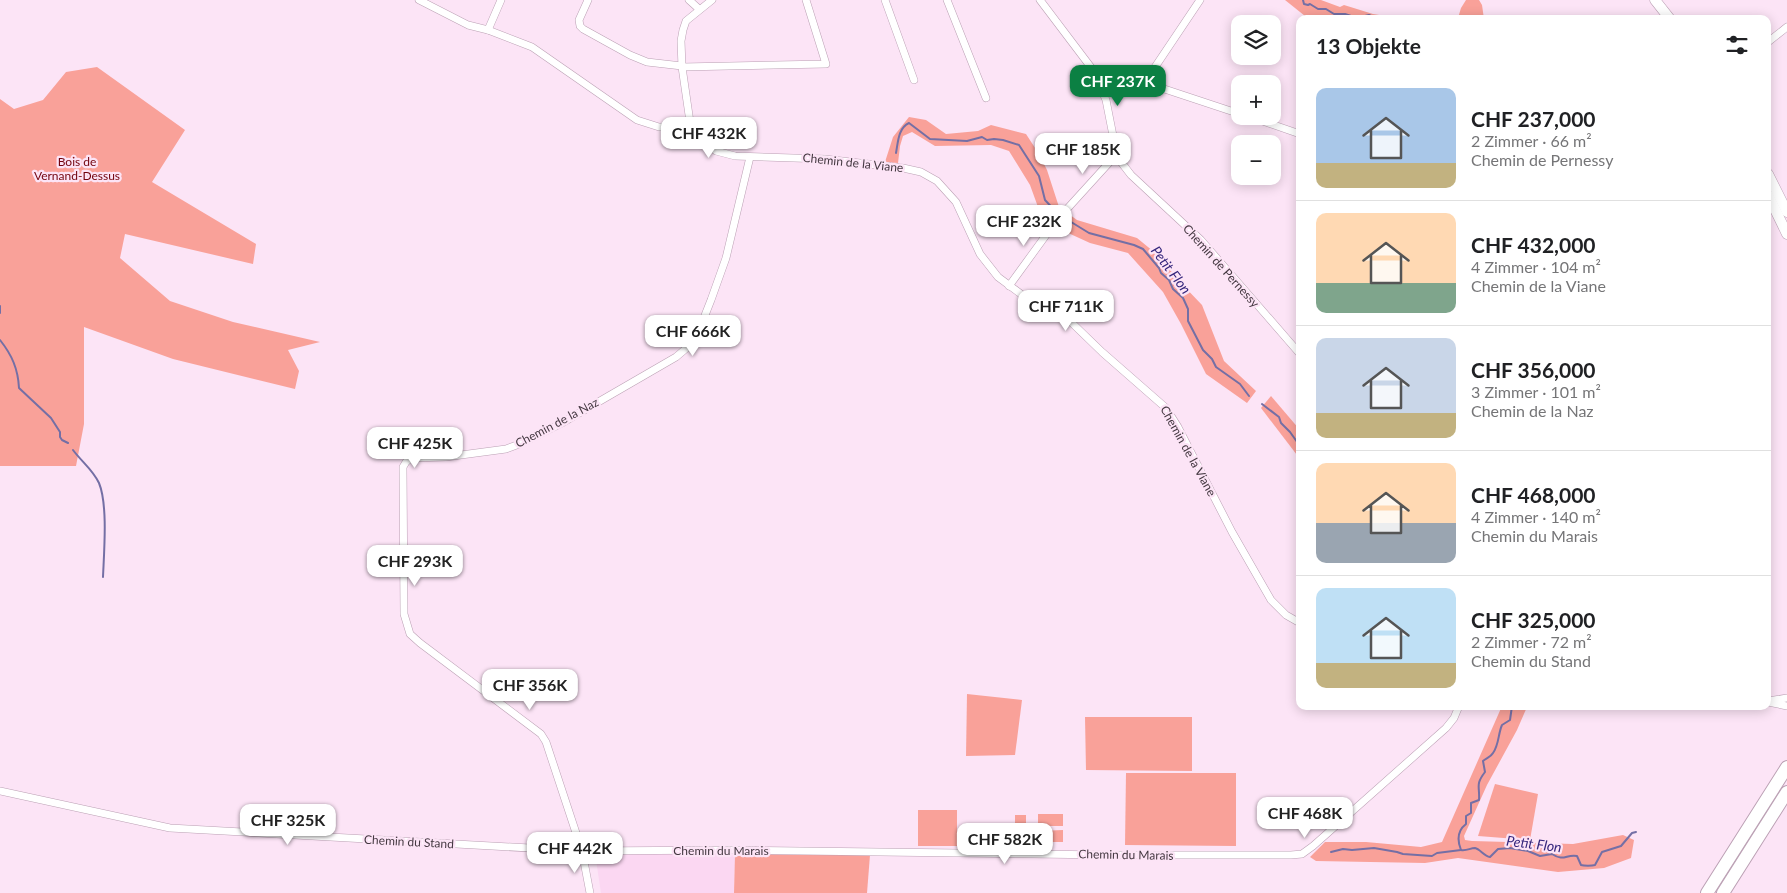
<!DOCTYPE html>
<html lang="de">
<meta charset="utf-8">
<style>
:root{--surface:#fff;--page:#f6f6f6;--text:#202124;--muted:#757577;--line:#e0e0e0;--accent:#0b8043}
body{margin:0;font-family:Lato,sans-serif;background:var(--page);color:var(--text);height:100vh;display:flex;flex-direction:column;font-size:19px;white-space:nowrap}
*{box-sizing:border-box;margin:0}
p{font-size:16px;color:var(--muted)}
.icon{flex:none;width:28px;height:28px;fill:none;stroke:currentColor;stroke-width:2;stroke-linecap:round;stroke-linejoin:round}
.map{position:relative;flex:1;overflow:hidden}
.sheet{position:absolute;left:1296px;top:15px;width:475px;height:695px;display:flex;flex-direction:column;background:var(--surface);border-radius:10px;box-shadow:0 2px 12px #0003}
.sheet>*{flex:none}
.tools{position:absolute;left:1231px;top:15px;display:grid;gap:10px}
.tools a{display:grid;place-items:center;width:50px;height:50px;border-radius:10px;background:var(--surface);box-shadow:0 2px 12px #0003;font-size:25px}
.price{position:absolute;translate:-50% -42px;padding:0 11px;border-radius:10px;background:#fff;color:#222;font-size:16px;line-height:32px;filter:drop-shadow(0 1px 2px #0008)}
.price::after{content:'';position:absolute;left:50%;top:30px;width:15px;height:11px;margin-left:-8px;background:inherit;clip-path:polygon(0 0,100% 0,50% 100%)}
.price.current{background:var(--accent);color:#fff}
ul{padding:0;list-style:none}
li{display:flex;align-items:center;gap:15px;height:125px;padding:0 20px}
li+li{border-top:1px solid var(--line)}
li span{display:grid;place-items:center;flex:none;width:140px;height:100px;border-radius:10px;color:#555}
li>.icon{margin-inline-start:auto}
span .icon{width:60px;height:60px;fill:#fffc;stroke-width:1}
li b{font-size:21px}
h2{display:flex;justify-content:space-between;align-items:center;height:60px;padding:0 20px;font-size:21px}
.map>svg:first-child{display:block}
.built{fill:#fbd7f2}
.green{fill:#f9a199}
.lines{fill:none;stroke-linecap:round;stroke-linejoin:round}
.stream{stroke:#746fa5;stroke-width:2}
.minor-casing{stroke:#bba0b4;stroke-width:8}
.secondary-casing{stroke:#bba0b4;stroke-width:11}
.motorway-casing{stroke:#bba0b4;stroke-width:14}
.minor{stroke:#fff;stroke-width:7}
.secondary{stroke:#fff;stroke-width:10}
.motorway{stroke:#fff;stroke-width:12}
.labels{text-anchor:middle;stroke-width:4.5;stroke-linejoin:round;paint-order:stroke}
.park-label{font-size:12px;fill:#72030e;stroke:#fce4f6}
.street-label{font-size:12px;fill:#443841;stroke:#fce4f6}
.water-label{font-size:14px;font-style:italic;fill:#35267c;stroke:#fce4f6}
</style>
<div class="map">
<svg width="1787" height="893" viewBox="0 0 1787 893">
<rect width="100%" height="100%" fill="#fce4f6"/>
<path class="built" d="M648,853L735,854L734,893H601L596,860L617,855Z"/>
<g class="green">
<path d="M1285,0H1321L1340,7L1344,5L1373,14L1404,19H1315L1305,16Z"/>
<path d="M1466,0H1479L1482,5L1484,19H1455L1458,18L1461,8Z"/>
<path d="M97,67L185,130L152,182L256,244L253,264L125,234L120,258L170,301L233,322L320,342L288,350L299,371L295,389L173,359L84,327V424L76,466H0V99L14,109L43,100L66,72Z"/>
<path d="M909,117L926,120L946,134L978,131L991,125L1026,134L1039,154L1047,170L1059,207L1077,220L1137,238L1159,256L1180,282L1202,305L1224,361L1256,391L1247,403L1206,374L1181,324L1163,292L1128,253L1090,243L1066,232L1044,219L1038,207L1030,185L1009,151L991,145L935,146L912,132L903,136L900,146L898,163L885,162L893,137Z"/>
<path d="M1271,396L1300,430V459L1261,408Z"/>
<path d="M967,694L1022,700L1015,755L966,756Z"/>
<path d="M1502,706L1527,707L1517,730L1487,785L1464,836L1465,840L1472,841L1573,844L1623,835L1634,840L1631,858L1604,868L1558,872L1458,858L1425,863L1316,861L1310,857L1325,842H1366L1421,847L1442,842Z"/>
<path d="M1085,717H1192V771L1086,770Z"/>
<path d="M1126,773H1236V846L1125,845Z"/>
<path d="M1495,784L1538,794L1530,840L1478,836Z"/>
<rect x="918" y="810" width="39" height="36"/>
<rect x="1038" y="814" width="25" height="12"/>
<rect x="1015" y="815" width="11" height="26"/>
<path d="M1063,830V842H1038V831Z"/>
<path d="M735,854L870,855L867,893H734Z"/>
</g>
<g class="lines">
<g class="stream">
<path d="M1303,0L1304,4L1308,5L1310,4L1318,9H1326L1334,14H1345L1357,18L1369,15L1377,19"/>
<path d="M1388,19L1392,17L1395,19"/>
<path d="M1406,19H1409"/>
<path d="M896,153C898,143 898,128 909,123L930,139L967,141L982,137L987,140L994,139L1003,140L1019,145L1039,176L1045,200L1058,214"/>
<path d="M1063,217L1089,233L1134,245L1143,249L1159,268L1161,273L1169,280L1173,289L1183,298L1188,309V321L1203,350L1212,359L1216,367L1240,384L1249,396"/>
<path d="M0,306V313"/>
<path d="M0,340C12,355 18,369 19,388L51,418L60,432V437L62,440L68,443"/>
<path d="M1262,404L1279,417L1281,423L1290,432L1300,446"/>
<path d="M73,450C81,461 93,470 99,483C108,505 104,552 103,577"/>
<path d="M1512,706L1510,720L1502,725C1498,734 1499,745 1493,753C1491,757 1486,758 1483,761L1485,772C1475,785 1480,786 1479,800L1471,803V813L1466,816V824C1457,831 1457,840 1461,850C1467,851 1470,848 1475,848C1480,849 1484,856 1490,857L1498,849L1510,848L1528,851L1540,856L1552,854C1564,862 1566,854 1577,856L1581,865C1584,866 1592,866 1595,865L1602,852L1621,846L1632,833L1636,832"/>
<path d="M1331,852L1343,849L1352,850L1374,848L1397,852L1403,854L1432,856L1437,853L1461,850"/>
</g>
<g class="minor-casing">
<g id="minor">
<path d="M419,0L468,25L488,30L532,47L637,120L659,127H671L690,122"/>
<path d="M588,0L579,20L580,26L583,29L630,55L647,62L682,66"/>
<path d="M689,0L699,9"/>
<path d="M712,0L686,21L683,30L681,41L682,67L690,122L702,140L716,151L735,156L825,159L903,168L921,172L937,181L956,202L980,254L998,277L1025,297L1071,322L1102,352L1166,408L1178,427L1232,532L1271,600L1286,615L1300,623"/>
<path d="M885,0L914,80"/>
<path d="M947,0L986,98"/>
<path d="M1040,0L1093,70L1106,100L1116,151L1121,162L1131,175L1201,240L1300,354"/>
<path d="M488,30L501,0"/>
<path d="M1768,42L1787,27"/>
<path d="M682,67L826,64L806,0"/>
<path d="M1093,70H1107L1240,114"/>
<path d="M1145,82L1200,0"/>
<path d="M1248,116L1300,134"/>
<path d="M1009,286L1057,220L1117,154"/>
<path d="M1768,701L1787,698"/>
<path d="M1768,702L1787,706"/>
<path d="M0,791L170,828L582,851L732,850L1106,855H1291L1302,854L1313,846L1446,728L1454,718L1459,706"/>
<path d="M590,893L582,851L546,742L541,734L420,643L410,634L404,614L403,467L406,462L411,458L446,457L506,449L522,443L562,423L676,357L689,346L698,333L711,300L726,258L750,157"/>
</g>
</g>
<g class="secondary-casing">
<g id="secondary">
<path d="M1655,0L1670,19"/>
<path d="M1768,174L1787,212"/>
<path d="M1768,195L1787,234"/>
</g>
</g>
<g class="motorway-casing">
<g id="motorway">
<path d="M1707,893L1787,767"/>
<path d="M1723,893L1787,792"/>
</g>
</g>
<use href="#minor" class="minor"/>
<use href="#secondary" class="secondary"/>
<use href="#motorway" class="motorway"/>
</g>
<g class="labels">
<g class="park-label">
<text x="77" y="166">Bois de<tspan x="77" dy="14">Vernand-Dessus</tspan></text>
</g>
<g class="street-label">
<text transform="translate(853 163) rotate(6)" y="4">Chemin de la Viane</text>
<text transform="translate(1221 266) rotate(48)" y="4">Chemin de Pernessy</text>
<text transform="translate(557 423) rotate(-28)" y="4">Chemin de la Naz</text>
<text transform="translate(1188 451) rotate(61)" y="4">Chemin de la Viane</text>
<text transform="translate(409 842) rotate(3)" y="4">Chemin du Stand</text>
<text x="721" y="855">Chemin du Marais</text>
<text transform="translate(1126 855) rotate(1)" y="4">Chemin du Marais</text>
</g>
<g class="water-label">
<text transform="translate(1171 270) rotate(53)" y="5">Petit Flon</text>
<text transform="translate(1534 844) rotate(7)" y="5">Petit Flon</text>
</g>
</g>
</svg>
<div class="tools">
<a><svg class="icon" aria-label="layers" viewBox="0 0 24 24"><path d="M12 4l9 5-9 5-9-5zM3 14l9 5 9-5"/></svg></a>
<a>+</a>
<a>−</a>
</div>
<b class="price current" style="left:1118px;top:107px">CHF 237K</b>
<b class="price" style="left:709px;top:159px">CHF 432K</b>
<b class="price" style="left:1083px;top:175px">CHF 185K</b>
<b class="price" style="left:1024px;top:247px">CHF 232K</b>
<b class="price" style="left:1066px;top:332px">CHF 711K</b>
<b class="price" style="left:693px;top:357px">CHF 666K</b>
<b class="price" style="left:415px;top:469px">CHF 425K</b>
<b class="price" style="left:415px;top:587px">CHF 293K</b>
<b class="price" style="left:530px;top:711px">CHF 356K</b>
<b class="price" style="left:1305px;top:839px">CHF 468K</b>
<b class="price" style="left:288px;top:846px">CHF 325K</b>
<b class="price" style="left:1005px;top:865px">CHF 582K</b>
<b class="price" style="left:575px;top:874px">CHF 442K</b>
<section class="sheet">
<h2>13 Objekte<svg class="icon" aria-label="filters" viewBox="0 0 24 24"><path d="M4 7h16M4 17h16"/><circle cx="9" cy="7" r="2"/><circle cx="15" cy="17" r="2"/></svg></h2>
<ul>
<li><span style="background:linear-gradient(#a9c7e8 75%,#c2b280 0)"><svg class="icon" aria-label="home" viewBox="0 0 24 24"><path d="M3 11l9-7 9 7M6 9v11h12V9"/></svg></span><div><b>CHF 237,000</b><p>2 Zimmer · 66 m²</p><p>Chemin de Pernessy</p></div></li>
<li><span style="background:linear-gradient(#ffd9b3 70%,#7fa58c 0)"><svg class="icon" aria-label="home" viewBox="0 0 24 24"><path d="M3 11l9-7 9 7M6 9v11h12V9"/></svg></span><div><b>CHF 432,000</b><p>4 Zimmer · 104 m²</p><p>Chemin de la Viane</p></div></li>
<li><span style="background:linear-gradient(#c9d6e8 75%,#c2b280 0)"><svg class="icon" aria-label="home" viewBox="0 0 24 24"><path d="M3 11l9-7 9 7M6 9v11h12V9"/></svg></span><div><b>CHF 356,000</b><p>3 Zimmer · 101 m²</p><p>Chemin de la Naz</p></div></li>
<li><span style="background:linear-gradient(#ffd9b3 60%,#9aa5b1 0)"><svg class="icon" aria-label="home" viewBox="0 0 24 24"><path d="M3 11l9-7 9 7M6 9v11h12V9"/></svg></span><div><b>CHF 468,000</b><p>4 Zimmer · 140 m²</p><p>Chemin du Marais</p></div></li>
<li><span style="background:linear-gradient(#bfe0f5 75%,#c2b280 0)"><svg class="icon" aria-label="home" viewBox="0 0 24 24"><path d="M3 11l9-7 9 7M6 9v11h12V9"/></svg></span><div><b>CHF 325,000</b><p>2 Zimmer · 72 m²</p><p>Chemin du Stand</p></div></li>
</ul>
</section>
</div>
